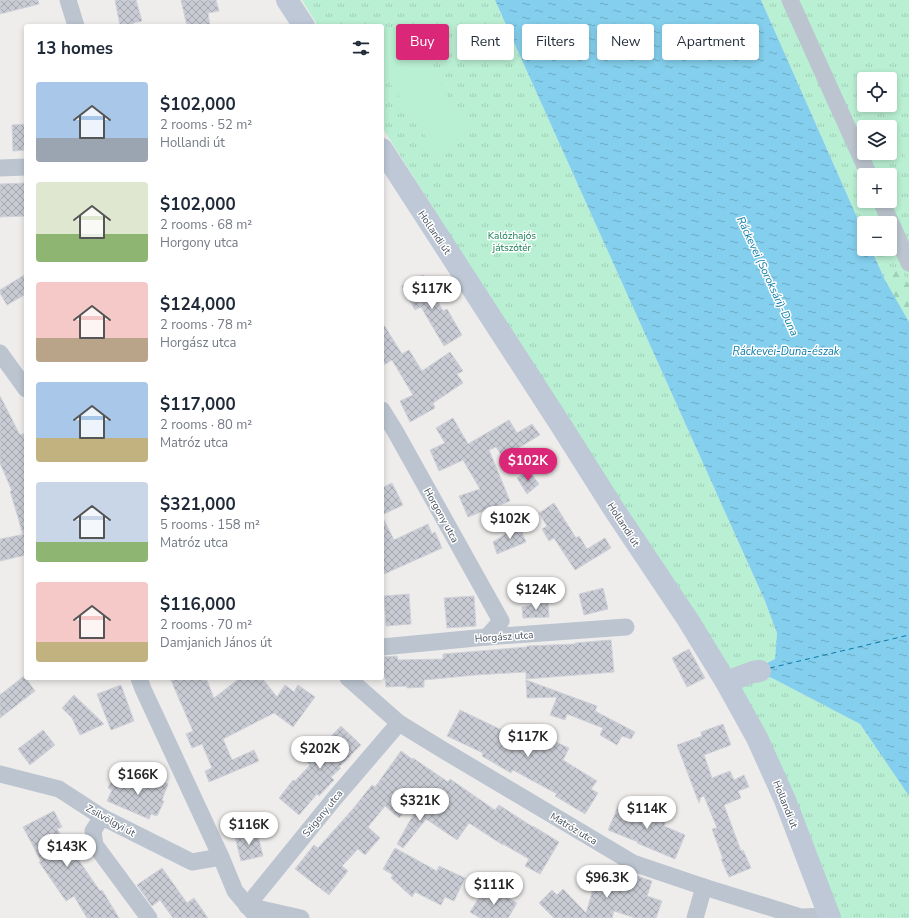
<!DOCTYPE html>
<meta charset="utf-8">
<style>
:root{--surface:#fff;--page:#f6f6f7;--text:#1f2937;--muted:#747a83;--accent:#db2777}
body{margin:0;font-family:"Nunito Sans",sans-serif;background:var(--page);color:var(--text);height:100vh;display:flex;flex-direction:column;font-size:15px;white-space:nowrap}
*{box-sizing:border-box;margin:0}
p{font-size:13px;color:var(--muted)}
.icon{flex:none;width:22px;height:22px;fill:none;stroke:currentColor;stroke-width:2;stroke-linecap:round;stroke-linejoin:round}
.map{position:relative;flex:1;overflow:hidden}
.details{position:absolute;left:24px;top:24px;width:360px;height:656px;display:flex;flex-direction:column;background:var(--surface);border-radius:4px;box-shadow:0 2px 6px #0003}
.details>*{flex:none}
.top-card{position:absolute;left:396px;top:24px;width:380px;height:36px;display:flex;gap:8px}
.buttons{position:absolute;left:857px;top:72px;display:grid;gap:8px}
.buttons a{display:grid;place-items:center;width:40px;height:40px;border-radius:4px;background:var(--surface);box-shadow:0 2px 6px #0003;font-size:20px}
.price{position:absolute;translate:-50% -34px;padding:0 9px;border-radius:14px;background:#fff;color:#222;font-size:13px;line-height:26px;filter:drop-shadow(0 1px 2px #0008)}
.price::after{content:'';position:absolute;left:50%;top:24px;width:12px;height:9px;margin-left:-6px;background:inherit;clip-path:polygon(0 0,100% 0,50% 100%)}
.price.on{background:var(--accent);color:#fff}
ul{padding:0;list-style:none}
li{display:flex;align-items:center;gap:12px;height:100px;padding:0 12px}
li span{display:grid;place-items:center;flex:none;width:112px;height:80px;border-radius:4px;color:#555}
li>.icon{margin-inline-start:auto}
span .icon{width:48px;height:48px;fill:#fffc;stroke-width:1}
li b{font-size:17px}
h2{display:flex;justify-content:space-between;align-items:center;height:48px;padding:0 12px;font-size:17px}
.tag{padding:0 14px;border-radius:4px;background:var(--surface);box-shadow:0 2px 6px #0003;font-size:14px;line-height:36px}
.tag.on{background:var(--accent);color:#fff}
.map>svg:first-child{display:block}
.grass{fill:url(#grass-tufts);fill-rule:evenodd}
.forest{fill:url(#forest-firs)}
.garden{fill:#b9efd2}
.water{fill:url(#water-ripples)}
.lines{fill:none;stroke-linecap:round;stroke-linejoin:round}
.ferry{stroke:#097aa9;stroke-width:1;stroke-dasharray:5 4;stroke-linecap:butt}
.building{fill:url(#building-cross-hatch);stroke:#d0d2d9}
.street{stroke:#bcc5cf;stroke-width:17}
.secondary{stroke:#bec8d6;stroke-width:22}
.labels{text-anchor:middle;stroke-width:3;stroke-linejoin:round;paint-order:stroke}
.street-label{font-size:10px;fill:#444e5a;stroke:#fff}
.park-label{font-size:10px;fill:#147c51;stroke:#fff}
.water-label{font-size:11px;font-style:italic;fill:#097aa9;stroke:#fff}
</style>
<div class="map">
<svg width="909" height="918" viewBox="0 0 909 918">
<defs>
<pattern id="grass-tufts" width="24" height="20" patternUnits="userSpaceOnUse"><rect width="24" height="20" fill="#b9efd2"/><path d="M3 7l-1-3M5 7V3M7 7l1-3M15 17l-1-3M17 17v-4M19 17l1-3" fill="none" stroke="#a0cfb7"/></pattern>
<pattern id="forest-firs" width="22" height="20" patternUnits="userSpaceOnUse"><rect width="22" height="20" fill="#b9efd2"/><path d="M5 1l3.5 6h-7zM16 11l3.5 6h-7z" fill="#a0cfb7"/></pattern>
<pattern id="water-ripples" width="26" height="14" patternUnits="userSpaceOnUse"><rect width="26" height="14" fill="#84cfed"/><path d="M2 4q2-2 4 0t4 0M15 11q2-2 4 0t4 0" fill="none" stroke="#6eaac3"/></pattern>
<pattern id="building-cross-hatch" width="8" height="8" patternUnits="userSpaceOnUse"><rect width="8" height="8" fill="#c8cbd3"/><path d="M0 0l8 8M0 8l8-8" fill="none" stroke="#a4a7ae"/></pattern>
</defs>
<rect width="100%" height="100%" fill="#efedec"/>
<g class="grass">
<path d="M302,0H495L765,601L777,633L775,659L759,667L763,675L772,678L860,724L909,796V918H830L785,800L592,460L382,127V26H318Z"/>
<path d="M761,0H909V285L900,268L885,280L871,249H890V223H864V233ZM864,79H890V105H864ZM864,127H890V153H864ZM864,175H890V201H864Z"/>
</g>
<path class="forest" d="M900,268L909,285V322L885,280Z"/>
<g class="garden">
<path d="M401,26L470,130L436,152L382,71V39Z"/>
<path d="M909,144V165L901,147Z"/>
</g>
<path class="water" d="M495,0H761L864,233V249H871L885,280L909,322V796L860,724L772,678L763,675L759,667L775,659L777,633L765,601Z"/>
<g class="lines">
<path class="ferry" d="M770,668L909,635"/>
</g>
<g class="building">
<path d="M0,0H38L39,4L0,14Z"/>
<path d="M115,0H136L142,21L133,23L134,26H120Z"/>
<path d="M181,0H216L219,11L208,13L210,26H187Z"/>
<path d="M26,124V150L13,151L12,125Z"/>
<path d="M26,183V216L0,217V184Z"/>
<path d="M26,274V294L7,305L0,293V290Z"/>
<path d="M423,275L443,311L447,309L462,335L444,346L421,307L415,310L402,286Z"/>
<path d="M382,322L402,354L409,350L422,371L450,352L463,371L457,374L463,383L433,403L435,408L410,422L400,401L413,395L392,360L382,366Z"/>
<path d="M0,396L20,435L26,433V534H23L10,491H12L0,463Z"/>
<path d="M453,418L468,444L509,420L517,433L532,424L540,435L503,457L496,447L489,450L510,501L468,517L459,496L480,489L463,460L439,471L430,450L445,443L436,428Z"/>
<path d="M528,470L539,484L527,494L517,478Z"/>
<path d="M392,483L403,505L382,515V488Z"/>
<path d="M554,503L576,538L579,536L587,549L605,538L611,548L575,570L554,538L549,541L542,529L547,526L539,513Z"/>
<path d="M382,516L394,540L428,524L432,534L435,532L442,548L382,575Z"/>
<path d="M519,525L526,542L497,554L493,542Z"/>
<path d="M26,534V555L0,561V539Z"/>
<path d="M603,588L608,609L584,615L579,594Z"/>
<path d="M409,594L411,624L386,626L384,596Z"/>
<path d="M474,596L476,626L447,628L444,598Z"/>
<path d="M548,601L549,617L523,618L522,607Z"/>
<path d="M611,640L614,672L526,679V672L475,675L424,680V687L407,688V686L386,687L385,677L382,678V657L397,656L398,660L443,659V654L527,647V646L575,644V643Z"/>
<path d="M689,649L705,678L687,687L672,658Z"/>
<path d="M24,676L35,691L0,718V695Z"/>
<path d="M170,678H206L214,698L240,678H262L277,697L285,685L294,692L298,685L315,697L293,727L274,713L223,739L232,760L254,750L259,761L209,782L205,771L212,768L202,744L192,748L186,734L193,731Z"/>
<path d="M526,680L597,706L595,711L635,732L631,739L622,736L617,745L600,735L603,728L567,714L565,720L550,715L557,697L527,698Z"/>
<path d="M121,685L134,721L111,730L97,694Z"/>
<path d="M74,695L104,724L80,735L72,718L62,708Z"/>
<path d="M460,710L508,733L510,729L521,735L527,724L550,737L549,739L569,748L563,760L597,781L591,789L598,793L585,814L555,796L557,794L513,770L511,773L482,756L483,753L447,736Z"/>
<path d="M723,724L731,745L704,755L712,778L730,771L734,780L744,775L749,787L738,791L741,798L724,805L741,851L743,850L751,868L729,877L721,859H723L712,829L717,828L704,796L701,797L699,803L677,745L702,736L701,732Z"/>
<path d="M341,726L361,745L339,767L341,768L331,777L334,780L319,796L317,794L299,815L279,798L293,780L295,781L310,765L306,761Z"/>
<path d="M43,730L55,745L30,765L18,749Z"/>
<path d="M401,751L412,759L413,758L448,782L450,779L495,810L499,805L533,827V826L559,842L540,874L525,866L529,859L503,844V845L469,823L457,840L426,819L403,848L397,844L422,799L418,796L399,818L385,806L368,827L380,838L365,855L358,849L342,866L348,871L329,895L295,869L314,845L318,848L352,810L372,785L375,787Z"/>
<path d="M114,776L144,789L150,776L168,784L162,800L164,801L157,816L151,814L149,819L107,801L112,790L108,788Z"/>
<path d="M620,802L649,814L652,808L668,815L664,826L685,835L675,859L637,843L638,842L608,830Z"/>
<path d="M54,811L62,827L57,829L100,891L102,890L119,918H87L74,896L66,901L39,862L41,861L23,827Z"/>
<path d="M257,832L263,856L241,861L235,837Z"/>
<path d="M395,848L437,871L439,866L465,878L454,901L445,897L441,905L415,892L412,897L391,878L393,875L383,869Z"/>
<path d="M162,868L187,903L194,898L208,918H173L160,900L152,906L137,885Z"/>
<path d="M599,869L636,879L637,876L652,881L647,896L662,901L656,918H635L614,911L612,918H554L539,903L552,890L557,895L563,889L586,913Z"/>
<path d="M495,890L517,903L508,918H480L470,912L482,893L490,898Z"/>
</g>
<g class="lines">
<g class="street">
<path d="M68,0L76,26"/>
<path d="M790,0L869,175"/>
<path d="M0,168L26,167"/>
<path d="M881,201L909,263"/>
<path d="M0,353L26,389"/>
<path d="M382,410L395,431L501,621L487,637"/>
<path d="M382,647L487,637L626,627"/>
<path d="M139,678L143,689L221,857L235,891L258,918"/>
<path d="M348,678L399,723L443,750L633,863L704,887L801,917L829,916"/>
<path d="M0,774L59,789L102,817L192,862L221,857"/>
<path d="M102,817L93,831L95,845L149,918"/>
<path d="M247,906L334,799L399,723"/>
<path d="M247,906L301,918"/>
<path d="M695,918L704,887"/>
</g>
<g class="secondary">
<path d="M287,0L304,26"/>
<path d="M382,149L562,427L615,511L688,620L726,682L757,738L785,800L830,918"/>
<path d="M726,682L753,672L760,671"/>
</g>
</g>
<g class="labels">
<g class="street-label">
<text transform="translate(435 232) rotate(56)" y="4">Hollandi út</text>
<text transform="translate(442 515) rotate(61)" y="4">Horgony utca</text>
<text transform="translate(624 524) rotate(57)" y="4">Hollandi út</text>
<text transform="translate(504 636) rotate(-4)" y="4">Horgász utca</text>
<text transform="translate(786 804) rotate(68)" y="4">Hollandi út</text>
<text transform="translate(322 813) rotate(-51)" y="4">Szigony utca</text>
<text transform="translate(111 820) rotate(29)" y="4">Zsilvölgyi út</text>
<text transform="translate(574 828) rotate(31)" y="4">Matróz utca</text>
</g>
<g class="park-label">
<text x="512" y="239">Kalózhajós<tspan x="512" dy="12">játszótér</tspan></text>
</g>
<g class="water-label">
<text transform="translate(768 276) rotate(65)" y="4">Ráckevei (Soroksári)-Duna</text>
<text x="786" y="355">Ráckevei-Duna-észak</text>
</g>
</g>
</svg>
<div class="buttons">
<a><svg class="icon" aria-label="locate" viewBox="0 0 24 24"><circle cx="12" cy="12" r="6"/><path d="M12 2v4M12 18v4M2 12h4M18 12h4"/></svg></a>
<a><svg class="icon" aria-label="layers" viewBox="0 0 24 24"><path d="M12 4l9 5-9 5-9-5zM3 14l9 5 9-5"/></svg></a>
<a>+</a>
<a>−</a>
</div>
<b class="price" style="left:432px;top:310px">$117K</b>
<b class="price on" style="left:528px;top:482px">$102K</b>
<b class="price" style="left:510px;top:540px">$102K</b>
<b class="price" style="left:536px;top:611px">$124K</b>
<b class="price" style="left:528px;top:758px">$117K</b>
<b class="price" style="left:320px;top:770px">$202K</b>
<b class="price" style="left:138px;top:796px">$166K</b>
<b class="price" style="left:420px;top:822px">$321K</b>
<b class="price" style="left:647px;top:830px">$114K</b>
<b class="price" style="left:249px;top:846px">$116K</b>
<b class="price" style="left:67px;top:868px">$143K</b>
<b class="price" style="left:607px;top:899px">$96.3K</b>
<b class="price" style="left:494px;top:906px">$111K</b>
<div class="top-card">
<a class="tag on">Buy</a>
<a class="tag">Rent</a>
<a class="tag">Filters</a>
<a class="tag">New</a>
<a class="tag">Apartment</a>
</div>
<section class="details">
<h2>13 homes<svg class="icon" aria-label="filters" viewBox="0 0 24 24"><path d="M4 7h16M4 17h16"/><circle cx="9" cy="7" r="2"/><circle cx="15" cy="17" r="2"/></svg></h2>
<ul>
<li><span style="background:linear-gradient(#a9c7e8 70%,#9aa5b1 0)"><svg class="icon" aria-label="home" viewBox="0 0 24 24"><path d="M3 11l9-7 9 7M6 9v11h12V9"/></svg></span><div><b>$102,000</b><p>2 rooms · 52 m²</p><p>Hollandi út</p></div></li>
<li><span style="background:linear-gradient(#dfe7d0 65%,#8fb573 0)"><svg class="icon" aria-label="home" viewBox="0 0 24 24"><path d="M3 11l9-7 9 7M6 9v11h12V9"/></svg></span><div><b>$102,000</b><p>2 rooms · 68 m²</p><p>Horgony utca</p></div></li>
<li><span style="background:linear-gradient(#f6c9c9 70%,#b9a48a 0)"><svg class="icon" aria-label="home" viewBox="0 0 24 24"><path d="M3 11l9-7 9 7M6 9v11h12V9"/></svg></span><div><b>$124,000</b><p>2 rooms · 78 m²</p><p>Horgász utca</p></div></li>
<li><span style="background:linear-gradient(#a9c7e8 70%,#c2b280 0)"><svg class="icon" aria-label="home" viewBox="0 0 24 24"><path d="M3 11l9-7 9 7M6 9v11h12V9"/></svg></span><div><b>$117,000</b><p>2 rooms · 80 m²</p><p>Matróz utca</p></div></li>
<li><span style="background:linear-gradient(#c9d6e8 75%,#8fb573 0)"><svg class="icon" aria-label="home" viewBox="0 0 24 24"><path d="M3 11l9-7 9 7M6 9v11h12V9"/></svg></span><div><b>$321,000</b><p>5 rooms · 158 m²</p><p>Matróz utca</p></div></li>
<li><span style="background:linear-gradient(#f6c9c9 75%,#c2b280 0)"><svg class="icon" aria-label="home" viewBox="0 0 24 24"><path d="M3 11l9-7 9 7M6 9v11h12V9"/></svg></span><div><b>$116,000</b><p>2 rooms · 70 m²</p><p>Damjanich János út</p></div></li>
</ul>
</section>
</div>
